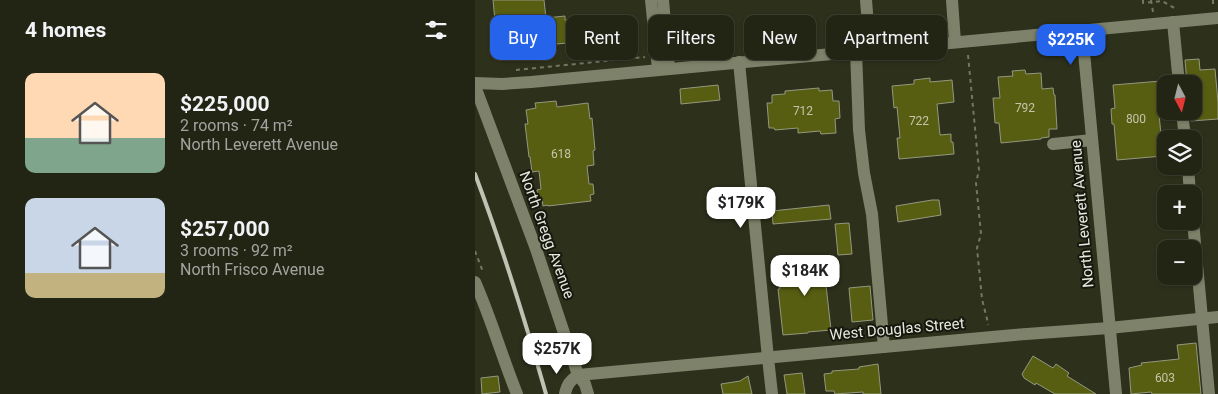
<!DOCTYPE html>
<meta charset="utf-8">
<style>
:root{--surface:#222414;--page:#2e3022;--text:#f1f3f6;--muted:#a2a4a0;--line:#3f4134;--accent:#2563eb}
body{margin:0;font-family:Roboto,sans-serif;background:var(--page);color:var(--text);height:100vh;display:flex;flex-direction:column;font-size:19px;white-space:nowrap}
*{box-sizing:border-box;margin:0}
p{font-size:16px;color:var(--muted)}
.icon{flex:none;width:28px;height:28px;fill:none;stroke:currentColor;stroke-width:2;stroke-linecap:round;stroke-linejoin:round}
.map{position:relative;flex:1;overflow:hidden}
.panel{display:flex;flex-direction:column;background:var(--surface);width:475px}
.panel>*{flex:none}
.hud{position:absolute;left:15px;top:15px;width:475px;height:45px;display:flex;gap:10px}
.needle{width:32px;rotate:173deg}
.controls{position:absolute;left:682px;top:75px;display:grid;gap:10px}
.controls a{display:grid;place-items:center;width:45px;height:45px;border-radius:10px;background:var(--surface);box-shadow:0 1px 4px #0004,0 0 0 1px var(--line);font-size:25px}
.price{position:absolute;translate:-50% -42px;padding:0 11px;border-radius:10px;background:#fff;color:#222;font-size:16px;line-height:32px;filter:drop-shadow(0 1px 2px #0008)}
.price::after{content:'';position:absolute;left:50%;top:30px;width:15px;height:11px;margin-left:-8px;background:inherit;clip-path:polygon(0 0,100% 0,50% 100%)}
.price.current{background:var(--accent);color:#fff}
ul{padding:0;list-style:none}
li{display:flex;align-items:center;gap:15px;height:125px;padding:0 25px}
li span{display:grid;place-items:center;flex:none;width:140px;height:100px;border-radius:10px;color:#555}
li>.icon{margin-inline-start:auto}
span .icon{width:60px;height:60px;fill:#fffc;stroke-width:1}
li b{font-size:21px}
h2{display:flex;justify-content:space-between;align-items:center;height:60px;padding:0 25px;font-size:21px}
.chip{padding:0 18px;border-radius:10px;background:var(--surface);box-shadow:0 1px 4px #0004,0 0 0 1px var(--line);font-size:18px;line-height:45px}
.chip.current{background:var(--accent);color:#fff}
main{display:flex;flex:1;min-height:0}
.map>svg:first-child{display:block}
.building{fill:#575e11;stroke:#94987f}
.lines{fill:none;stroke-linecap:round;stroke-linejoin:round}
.path{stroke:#757766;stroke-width:2;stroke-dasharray:4 4;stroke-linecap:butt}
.minor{stroke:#7e826a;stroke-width:12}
.rail{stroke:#c0c2b4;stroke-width:4}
.labels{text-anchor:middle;stroke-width:4;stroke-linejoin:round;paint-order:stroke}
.number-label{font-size:12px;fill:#c3c6a9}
.street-label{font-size:15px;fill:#e7e9dc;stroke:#16170e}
</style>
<main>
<section class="panel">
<h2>4 homes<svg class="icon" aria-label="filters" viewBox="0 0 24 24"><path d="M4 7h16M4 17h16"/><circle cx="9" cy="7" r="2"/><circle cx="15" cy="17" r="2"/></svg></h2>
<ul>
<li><span style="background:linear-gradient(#ffd9b3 65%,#7fa58c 0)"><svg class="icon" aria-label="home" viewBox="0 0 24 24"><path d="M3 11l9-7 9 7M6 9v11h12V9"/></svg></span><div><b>$225,000</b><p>2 rooms · 74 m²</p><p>North Leverett Avenue</p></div></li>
<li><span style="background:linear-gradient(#c9d6e8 75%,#c2b280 0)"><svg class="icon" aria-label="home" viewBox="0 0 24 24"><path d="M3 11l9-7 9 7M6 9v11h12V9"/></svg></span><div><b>$257,000</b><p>3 rooms · 92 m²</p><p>North Frisco Avenue</p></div></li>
</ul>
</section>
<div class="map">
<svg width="743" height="394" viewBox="0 0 743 394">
<rect width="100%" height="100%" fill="#2d301b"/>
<g class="building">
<path d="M18,0H69L71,18L90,16V20H92L94,43L81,44V48L69,49V45L56,46L55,38H52L50,19L20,21Z"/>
<path d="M724,59L725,70L740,69L743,102V119L716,121L715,111H719V84H712L710,60Z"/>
<path d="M550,70L551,74L566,73L567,89L578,88L579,95H580L582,129H574V137L566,138V139L526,143L524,123H520L518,98H525L523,77L538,76L537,71Z"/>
<path d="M455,78V82L477,80L479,102L462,104L465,135L476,134V142H478L479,154L424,159L422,138H425L422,107L419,108L417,86L439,84V80Z"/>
<path d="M686,81L689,113L684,114L688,156L642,160L639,124H637L636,109L640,108L638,85Z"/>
<path d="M243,85L245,100L206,104L205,89Z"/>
<path d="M344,88V91L357,90L358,101H364L365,118L360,119L361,133L346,134L345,131L323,133V128L300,130L299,128H294L292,103H297V95L310,94V91Z"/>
<path d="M81,101L82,107L113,103L115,119L117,118L120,150L118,151L119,165L112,166L114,184H118L119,194L115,195L116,201L73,206V205L68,206L67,199L63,200L62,190L66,189L64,171L57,172L55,157H54L50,124H53L51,110L61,108L60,103Z"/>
<path d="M457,200H464L466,215L423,222L421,206Z"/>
<path d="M354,205L356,219L298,224L297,211Z"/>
<path d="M374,223L377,254L363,255L360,224Z"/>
<path d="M360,260L362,275L350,276L356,330L333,332V333L308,335L303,289H305L302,267Z"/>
<path d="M395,286L398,320L377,322L374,288Z"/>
<path d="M721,343L726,394H677L676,392L656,394L654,368L667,365L666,363L704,359L702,345Z"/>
<path d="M558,356L578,368L581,364L594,373L592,376L621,394H580L561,383L560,385L549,378L547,374Z"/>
<path d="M403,364L406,394H388V392L360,394L359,391H351L349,374L357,373V371L384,369V367Z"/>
<path d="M327,373L330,394H312L309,375Z"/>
<path d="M23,376L25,392L7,394L6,378Z"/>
<path d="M273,376L277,394H248L246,384L265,381Z"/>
</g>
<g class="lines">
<g class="path">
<path d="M668,0V3L687,1L701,9"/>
<path d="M676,0L678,12"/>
<path d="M738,0V7"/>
<path d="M493,55L504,170L501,183L506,234L502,248L507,299L512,319L513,325"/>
<path d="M41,70L170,57"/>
<path d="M0,251L8,272"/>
</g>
<g class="minor">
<path d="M176,0L183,69"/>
<path d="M188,0L194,68"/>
<path d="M391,0L395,50"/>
<path d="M477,0L480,42"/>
<path d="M698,22L704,84"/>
<path d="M607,31L641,394"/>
<path d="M381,51L384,130L389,173L397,214L409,347"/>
<path d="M264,62L293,358L297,394"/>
<path d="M0,83L27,84L56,82L743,18"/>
<path d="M0,86L61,249L103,375L110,384L113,394"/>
<path d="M707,111L710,139"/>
<path d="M578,144L617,140"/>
<path d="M713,166L715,194"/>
<path d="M718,221L734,394"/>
<path d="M0,282C16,318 27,357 42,394"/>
<path d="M90,394C92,384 95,381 103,375L539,335L634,328L743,317"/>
</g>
<path class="rail" d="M0,174C27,246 50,320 71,394"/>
</g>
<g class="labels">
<g class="number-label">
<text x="550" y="112">792</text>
<text x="328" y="115">712</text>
<text x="661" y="123">800</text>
<text x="444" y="125">722</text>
<text x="86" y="158">618</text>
<text x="690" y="382">603</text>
</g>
<g class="street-label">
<text transform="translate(607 214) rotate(-95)" y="5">North Leverett Avenue</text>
<text transform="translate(72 235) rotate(70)" y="5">North Gregg Avenue</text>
<text transform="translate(422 329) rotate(-5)" y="5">West Douglas Street</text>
</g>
</g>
</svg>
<div class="controls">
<a><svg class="needle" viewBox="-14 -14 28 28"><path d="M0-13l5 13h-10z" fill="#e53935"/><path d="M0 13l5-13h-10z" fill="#a2a4a0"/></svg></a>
<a><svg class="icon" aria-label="layers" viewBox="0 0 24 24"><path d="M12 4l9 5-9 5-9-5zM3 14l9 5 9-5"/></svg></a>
<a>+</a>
<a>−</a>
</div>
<b class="price current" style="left:596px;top:66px">$225K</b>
<b class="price" style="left:266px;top:229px">$179K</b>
<b class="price" style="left:330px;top:297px">$184K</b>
<b class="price" style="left:82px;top:375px">$257K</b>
<div class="hud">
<a class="chip current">Buy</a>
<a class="chip">Rent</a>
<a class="chip">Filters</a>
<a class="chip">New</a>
<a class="chip">Apartment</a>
</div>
</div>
</main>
